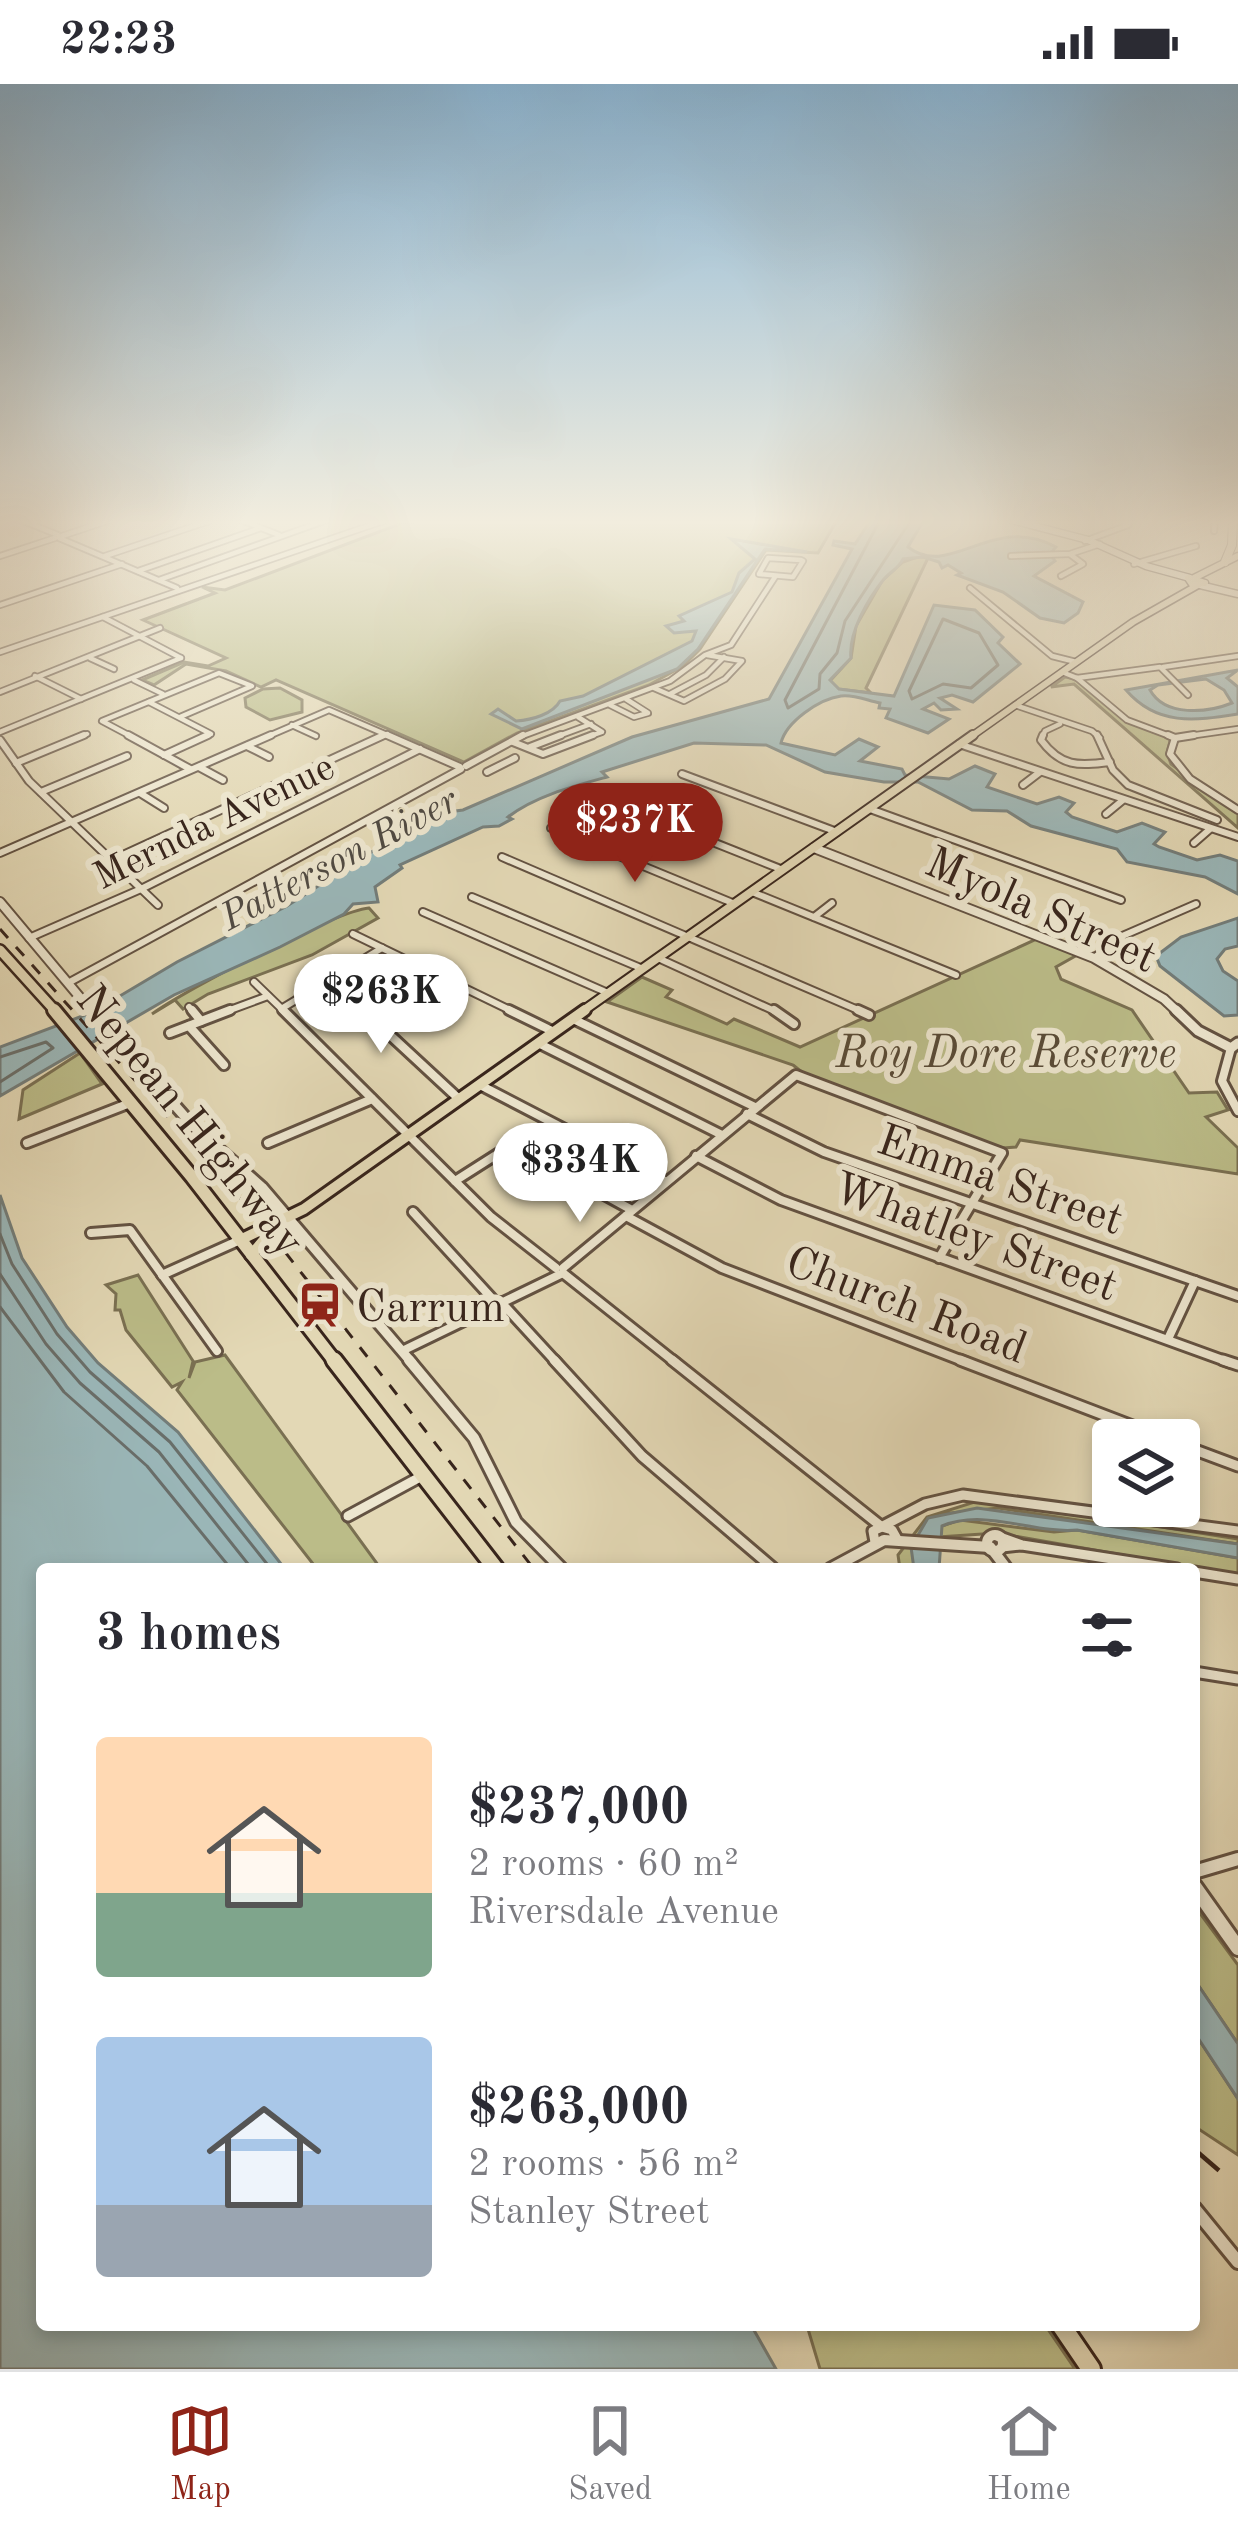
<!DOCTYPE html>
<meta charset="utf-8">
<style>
:root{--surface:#fff;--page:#f2f2f3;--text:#2b2b33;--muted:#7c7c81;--line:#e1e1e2;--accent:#8f2418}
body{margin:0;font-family:"Old Standard TT",serif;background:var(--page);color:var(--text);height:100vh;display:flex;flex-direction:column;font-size:45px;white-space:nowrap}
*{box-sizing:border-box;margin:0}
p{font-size:39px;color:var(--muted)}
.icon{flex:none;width:66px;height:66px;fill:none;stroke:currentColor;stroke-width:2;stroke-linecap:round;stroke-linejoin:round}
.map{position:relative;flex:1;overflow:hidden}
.details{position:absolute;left:36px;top:1479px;width:1164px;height:768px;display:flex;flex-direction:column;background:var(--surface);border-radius:12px;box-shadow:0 6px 18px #0003}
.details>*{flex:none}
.controls{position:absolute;left:1092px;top:1335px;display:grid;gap:24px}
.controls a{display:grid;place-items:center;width:108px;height:108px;border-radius:12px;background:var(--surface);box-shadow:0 6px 18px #0003;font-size:60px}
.price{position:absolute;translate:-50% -102px;padding:0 27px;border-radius:42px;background:#fff;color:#222;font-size:39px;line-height:78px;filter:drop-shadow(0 3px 6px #0008)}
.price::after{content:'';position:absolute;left:50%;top:72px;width:36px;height:27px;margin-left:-18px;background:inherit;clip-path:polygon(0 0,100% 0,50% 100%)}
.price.on{background:var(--accent);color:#fff}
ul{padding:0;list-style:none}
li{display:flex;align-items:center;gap:36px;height:300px;padding:0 60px}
li span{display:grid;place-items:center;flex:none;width:336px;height:240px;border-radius:12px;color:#555}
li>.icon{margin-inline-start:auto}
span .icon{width:144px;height:144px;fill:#fffc;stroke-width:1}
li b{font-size:51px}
h2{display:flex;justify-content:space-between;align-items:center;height:144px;padding:0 60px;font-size:51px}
.status{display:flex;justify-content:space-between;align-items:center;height:84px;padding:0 60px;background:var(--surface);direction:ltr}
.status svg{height:33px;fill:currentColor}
.dock{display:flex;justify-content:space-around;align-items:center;height:168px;border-top:3px solid var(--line);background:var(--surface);font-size:33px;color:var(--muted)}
.dock a{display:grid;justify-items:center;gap:6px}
.dock .on{color:var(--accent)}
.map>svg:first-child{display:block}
.green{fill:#bbbc88;stroke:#7a7052;stroke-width:3}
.water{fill:#9ab7b9;stroke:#737d7a;stroke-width:3;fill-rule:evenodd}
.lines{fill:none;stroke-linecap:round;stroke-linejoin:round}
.shore{stroke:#696e6a;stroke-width:3}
.minor-far4-casing{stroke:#635242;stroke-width:8}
.minor-far3-casing{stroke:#635242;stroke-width:10}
.minor-far2-casing{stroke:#635242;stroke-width:14}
.minor-far1-casing{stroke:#635242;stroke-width:15}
.minor-casing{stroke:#635242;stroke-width:18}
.tertiary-far4-casing{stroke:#635242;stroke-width:9}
.tertiary-far3-casing{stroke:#635242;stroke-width:12}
.tertiary-far2-casing{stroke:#635242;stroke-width:15}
.tertiary-far1-casing{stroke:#635242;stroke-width:16}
.tertiary-casing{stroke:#635242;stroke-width:20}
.secondary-casing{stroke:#38251c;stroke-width:9}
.primary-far2-casing{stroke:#38251c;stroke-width:9}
.primary-far1-casing{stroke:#38251c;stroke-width:12}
.primary-casing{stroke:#38251c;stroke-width:16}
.trunk-far3-casing{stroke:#38251c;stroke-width:14}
.trunk-far2-casing{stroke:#38251c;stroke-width:18}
.trunk-far1-casing{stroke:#38251c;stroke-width:21}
.trunk-casing{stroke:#38251c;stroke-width:24}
.motorway-casing{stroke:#38251c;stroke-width:10}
.minor-far4{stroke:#ede6cf;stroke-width:4.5}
.minor-far3{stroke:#ede6cf;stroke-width:6}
.minor-far2{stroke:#ede6cf;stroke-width:8}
.minor-far1{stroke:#ede6cf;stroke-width:9}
.minor{stroke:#ede6cf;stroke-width:12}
.tertiary-far4{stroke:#ede6cf;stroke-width:6}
.tertiary-far3{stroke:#ede6cf;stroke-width:8}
.tertiary-far2{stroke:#ede6cf;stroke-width:9}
.tertiary-far1{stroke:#ede6cf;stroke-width:10}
.tertiary{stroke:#ede6cf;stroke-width:14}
.secondary{stroke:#ede6cf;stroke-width:6}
.primary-far2{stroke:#e3d8b5;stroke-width:6}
.primary-far1{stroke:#e3d8b5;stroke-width:8}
.primary{stroke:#e3d8b5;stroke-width:10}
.trunk-far3{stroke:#e3d8b5;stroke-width:9}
.trunk-far2{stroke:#e3d8b5;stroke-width:12}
.trunk-far1{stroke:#e3d8b5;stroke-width:15}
.trunk{stroke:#e3d8b5;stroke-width:18}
.motorway{stroke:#e3d8b5;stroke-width:8}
.rail-far1{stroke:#38251c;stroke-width:3;stroke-dasharray:12 12;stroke-linecap:butt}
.rail{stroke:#38251c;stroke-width:4.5;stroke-dasharray:33 33;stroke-linecap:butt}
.labels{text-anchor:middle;stroke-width:12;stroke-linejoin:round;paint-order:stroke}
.far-street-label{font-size:39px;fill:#38251c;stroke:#ede6cf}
.far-water-label{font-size:39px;font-style:italic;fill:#504a43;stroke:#ede6cf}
.street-label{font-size:45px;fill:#38251c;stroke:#ede6cf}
.park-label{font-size:45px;font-style:italic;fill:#594b37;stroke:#ede6cf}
.poi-label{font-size:45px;fill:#38251c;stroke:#ede6cf;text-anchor:start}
</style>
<div class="status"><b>22:23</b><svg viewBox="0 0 49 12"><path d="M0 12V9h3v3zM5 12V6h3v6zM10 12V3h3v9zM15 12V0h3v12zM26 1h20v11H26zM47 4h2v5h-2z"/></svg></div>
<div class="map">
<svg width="1238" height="2285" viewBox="0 0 1238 2285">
<rect width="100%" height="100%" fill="#e3d8b5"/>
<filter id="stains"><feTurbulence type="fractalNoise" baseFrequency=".00167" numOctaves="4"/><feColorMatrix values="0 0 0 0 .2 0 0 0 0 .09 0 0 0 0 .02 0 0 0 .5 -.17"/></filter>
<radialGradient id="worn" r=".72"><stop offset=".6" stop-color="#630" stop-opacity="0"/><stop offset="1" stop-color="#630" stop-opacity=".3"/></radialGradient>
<g class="green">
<path d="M410,436H837L818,469L766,466L700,565L683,582L649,601L517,649L464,678L276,596L261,603L226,587L186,580L154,601L142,596L184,578L208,582L226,574L143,536L215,509L202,503L225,506Z"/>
<path d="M920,472L928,474L866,604L871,609L838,605L830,597L851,574L856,542L882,497L903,478Z"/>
<path d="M1065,593L1076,595L1126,637L1171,653L1167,669L1171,680L1238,729V744L1074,600L1051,603Z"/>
<path d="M280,604L302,616V628L270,636L246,623L245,614L263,605Z"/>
<path d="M369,824L378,834L312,871L208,910L183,925L175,916L152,930C185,906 333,828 369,824Z"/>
<path d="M1039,854L1079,870L1056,883L1061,895L1132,926L1189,1009L1217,1008L1228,1026L1206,1033L1238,1064V1090L1020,1056L1016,1063L1003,1064C941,1043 842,1023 793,981L607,918L642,893L672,906L666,913L727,940L734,935L800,963Z"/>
<path d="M80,969L102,1000L19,1035L23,1006Z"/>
<path d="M138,1191L193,1277L189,1294L195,1278L225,1271L381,1485H317L177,1306L182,1298L172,1303L126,1246L120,1226H115L116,1210L106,1201Z"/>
<path d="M984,1415L1238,1455V1460L998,1424L942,1430L914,1485H900L898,1471L927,1433Z"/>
<path d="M960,1436L1054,1448L1077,1446L1238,1474V1491L997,1449L938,1453L942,1442Z"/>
<path d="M1194,1821L1238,1881V1960L1194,1895Z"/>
<path d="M1194,1948L1238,2015V2071L1194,2042Z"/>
<path d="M817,2241H1045L1075,2285H820L808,2245Z"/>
</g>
<g class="water">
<path d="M871,436H924L908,463C950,496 993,428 1056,463L1050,470L1055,477L1034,492L1083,518L1078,529L1064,539L1040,534L1003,508L957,491L961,489L948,481L942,484L939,478L923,473L903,475C899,484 892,486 884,495C868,515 848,549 851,574L830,596L839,605L894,612L934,521L975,526L1003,553L998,559L1020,580L973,618L952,611L940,614L957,625L941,626L934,619L923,625L949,635L928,649L886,634L890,625L879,624L880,619C868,617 854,610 841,612C819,615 786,638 781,659L835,671L859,655L878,663L860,677L902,685L905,691L949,695L975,682L995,690L987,703L1037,720L1059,713L1074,719L1066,728L1072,733L1117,748L1142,739L1165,748L1154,760L1159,763L1197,776L1220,771L1238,777V810L1205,793L1127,778L1117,765L1031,742L1007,727L972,726L918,698H884L825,688L766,661L694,659L602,688L607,693C574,702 535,712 508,733L512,735L499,742L483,743L400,781L402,784L375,803L378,818L353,820L344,830L280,863L174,911L0,1012V963L93,928L177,878L287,822L373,767L417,749L448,728L463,726L632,653L769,615L852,465L833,461L834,457L855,460Z"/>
<path d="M731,455L807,468L765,465L698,565L677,585L522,645L491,630L498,625L516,637C532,636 553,630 560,617L583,612L692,557L696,547L674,549L666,542L684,537L679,532L732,508L739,489L755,475Z"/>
<path d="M1238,586L1227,594L1238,603V630C1194,637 1157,642 1126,606ZM1206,595L1224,606L1232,619C1207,629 1165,633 1150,606L1158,601Z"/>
<path d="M1238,834V862L1225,865L1217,875L1223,887L1238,897V931L1224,932L1160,882L1156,872L1181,853Z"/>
<path d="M0,1111L22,1174L67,1243L98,1279L178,1348L285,1485H42V2241H751L776,2285H0Z"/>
<path d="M977,1424L1238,1460V1474L1077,1446C1033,1450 985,1424 942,1442L939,1485H914L911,1463L928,1434Z"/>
<path d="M1194,1895L1238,1960V2015L1194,1948Z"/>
</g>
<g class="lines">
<g class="shore">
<path d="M880,436L785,616L788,624L819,605L820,590L837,569L845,537L911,436"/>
<path d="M943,535L979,549L998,581L971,604L943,600L912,615L909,607Z"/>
<path d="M0,973L46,958L53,964L0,998"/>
<path d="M0,1150L12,1180L57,1250L90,1288L170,1358L271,1485"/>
<path d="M0,1190L46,1260L80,1299L159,1368L252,1485"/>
<path d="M0,1223L64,1308L147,1382L231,1485"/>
</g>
<g class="minor-far4-casing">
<g id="minor-far4">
<path d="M21,436L58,451"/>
<path d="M241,436L279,451"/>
<path d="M400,436H413"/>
<path d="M1214,447L1215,436"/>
<path d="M62,452L110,436"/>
<path d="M59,454L177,504"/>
<path d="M1085,457L1128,441"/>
<path d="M0,472L55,454"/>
<path d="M105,472L212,436"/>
<path d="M1011,472L1070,470L1100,460"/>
<path d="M768,474L801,476L803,477L793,493L759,490Z"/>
<path d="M1134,480L1196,462"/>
<path d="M138,487L261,444"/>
<path d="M1061,492L1083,480L1071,471"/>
<path d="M159,496L327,436"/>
<path d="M970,504L1052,572L1076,578"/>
<path d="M0,521L122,480"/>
<path d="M103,533L181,574"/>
<path d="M0,568L386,436"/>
<path d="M90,574L114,585"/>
<path d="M1163,583L1238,572"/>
<path d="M1062,588L1077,594L1160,583L1188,611"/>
<path d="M35,592L81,615"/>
<path d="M1077,594L1127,636L1175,654"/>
<path d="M134,596L163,610"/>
<path d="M654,604L684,617L725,595L742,577L707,571"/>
<path d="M0,608L160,544"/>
<path d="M670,610L706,591L724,573"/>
<path d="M149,618L211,650L201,654"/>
<path d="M610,621L634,633L648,629L626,615"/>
<path d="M1015,621L1092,647L1100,654"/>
<path d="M578,633L602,648L585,654"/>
<path d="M292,641L316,652"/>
<path d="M0,648L181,574"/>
<path d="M76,654L87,650"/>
<path d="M134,654L102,637L219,589L252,602L180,633"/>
<path d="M264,654L329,626L394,654"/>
<path d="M378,654L387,650"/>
<path d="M517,654L670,597L705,571L731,561L775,493"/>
<path d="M553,654L591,640"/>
<path d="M1042,654L1045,647L1060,640"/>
<path d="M1175,654L1238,645"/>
</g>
</g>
<g class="minor-far3-casing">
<g id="minor-far3">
<path d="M128,651L190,685"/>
<path d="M387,651L460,683"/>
<path d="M1043,651L1041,656C1061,683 1078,682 1110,678"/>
<path d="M1097,651L1113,686L1128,701L1217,736"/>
<path d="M1168,651L1175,654L1170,670L1190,695L1238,726"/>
<path d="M1175,654L1194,651"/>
<path d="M0,656L29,697L158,821"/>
<path d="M513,658L543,670L593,651"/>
<path d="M959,660L1238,753"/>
<path d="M247,662L269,673"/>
<path d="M530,663L561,651"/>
<path d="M164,671L208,651"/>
<path d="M16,679L84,651"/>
<path d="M466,682L523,651"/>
<path d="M199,683L223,696"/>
<path d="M487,688L515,674"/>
<path d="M682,690L837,748"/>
<path d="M1023,701L1040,688"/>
<path d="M41,708L127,672"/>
<path d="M140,709L164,724"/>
<path d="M602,714L783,786"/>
<path d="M870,725L1121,816"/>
<path d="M1106,730L1123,716"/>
<path d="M551,744L735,820"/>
<path d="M1194,759L1210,745"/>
<path d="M0,769L271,651"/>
<path d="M502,773L865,929"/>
<path d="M112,776L384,651"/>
<path d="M752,808L956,891"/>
<path d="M472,813L643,885"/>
<path d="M423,828L608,909"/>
<path d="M814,833L832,819"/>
<path d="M353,850L516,929"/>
<path d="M29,854L141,805L420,665"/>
<path d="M658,874L779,929"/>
<path d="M1094,874L1120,853L1196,820"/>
<path d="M254,898L286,929"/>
<path d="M68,899L461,685"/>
<path d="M319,902L367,929"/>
<path d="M189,923L194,929"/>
<path d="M281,925L382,864"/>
<path d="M222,929L268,912"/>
</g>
</g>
<g class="minor-far2-casing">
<g id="minor-far2">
<path d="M192,926L201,937"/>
<path d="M283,926L491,1133L556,1184"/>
<path d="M363,926L459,1015"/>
<path d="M509,926L554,948"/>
<path d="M774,926L794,940"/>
<path d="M858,926L869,931"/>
<path d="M573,935L755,1023"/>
<path d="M189,942L224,981"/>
<path d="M170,949L230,926"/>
<path d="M538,959L722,1051"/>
<path d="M1231,964L1222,997L1238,1027"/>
<path d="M480,1001L665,1097"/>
<path d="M747,1030L824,1068L1238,1212"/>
<path d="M27,1059L130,1019"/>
<path d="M268,1059L372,1015"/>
<path d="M696,1072L781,1116L1231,1279"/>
<path d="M455,1097L499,1069L521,1065L632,1126"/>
<path d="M413,1128L497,1220"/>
<path d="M626,1132L722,1184L968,1279"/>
<path d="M91,1149L130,1146L217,1267"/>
<path d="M563,1184L796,991L1002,1069L939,1174"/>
<path d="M563,1189L676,1279"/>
<path d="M162,1191L240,1156"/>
<path d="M501,1218L557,1279"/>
<path d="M1168,1255L1195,1197"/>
<path d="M402,1267L563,1189"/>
</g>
</g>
<g class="minor-far1-casing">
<g id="minor-far1">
<path d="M554,1276L642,1372L774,1485"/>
<path d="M672,1276L882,1443"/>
<path d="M960,1276L1169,1356"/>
<path d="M1223,1276L1238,1281"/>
<path d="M1179,1360L1238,1382"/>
<path d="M348,1432L422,1392"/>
<path d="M883,1442L925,1420L963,1411L1238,1447"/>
<path d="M997,1452L1022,1461L1177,1485"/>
<path d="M875,1458L873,1447L882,1443L892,1446L897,1455"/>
<path d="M1002,1463L1021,1461"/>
<path d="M1194,1488L1238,1495"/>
<path d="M1194,1588L1238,1595"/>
</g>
</g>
<g class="minor-casing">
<g id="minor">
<path d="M1194,1788L1238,1775"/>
<path d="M1194,2124L1238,2178"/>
</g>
</g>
<g class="tertiary-far4-casing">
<path id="tertiary-far4" d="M1200,501L1238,510"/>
</g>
<g class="tertiary-far3-casing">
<g id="tertiary-far3">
<path d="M814,764L1094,874L1164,915L1179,929"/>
<path d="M0,818L93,929"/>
</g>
</g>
<g class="tertiary-far2-casing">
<g id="tertiary-far2">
<path d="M91,926L194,1043L262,1103L412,1279"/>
<path d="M1176,926L1198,947L1231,964L1238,959"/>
</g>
</g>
<g class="tertiary-far1-casing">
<g id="tertiary-far1">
<path d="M409,1276L474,1354L516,1438L562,1485"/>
<circle cx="995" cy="1459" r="8"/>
<path d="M991,1464L1007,1485"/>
<path d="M830,1485L884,1456L990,1463"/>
</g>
</g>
<g class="tertiary-casing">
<path id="tertiary" d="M1194,1802L1238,1864"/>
</g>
<g class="secondary-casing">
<path id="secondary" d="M1012,436L1088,456L1146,482L1190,494"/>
</g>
<g class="primary-far2-casing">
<g id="primary-far2">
<path d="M1188,494L1205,499L1192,500Z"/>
<path d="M1194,494L1238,472"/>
<path d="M969,654L1133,538L1198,501"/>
</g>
</g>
<g class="primary-far1-casing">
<path id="primary-far1" d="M580,929L973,651"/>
</g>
<g class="primary-casing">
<g id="primary">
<path d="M240,1156L304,1125L585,926"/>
<path d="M251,1171L274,1144"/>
</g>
</g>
<g class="trunk-far3-casing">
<path id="trunk-far3" d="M0,866L57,929"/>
</g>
<g class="trunk-far2-casing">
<path id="trunk-far2" d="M54,926L192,1093L336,1279"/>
</g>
<g class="trunk-far1-casing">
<path id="trunk-far1" d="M334,1276L496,1485"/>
</g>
<g class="trunk-casing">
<path id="trunk" d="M1061,2241L1091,2285"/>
</g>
<g class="motorway-casing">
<path id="motorway" d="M1225,478L1232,461L1233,436"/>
</g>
<use href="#minor-far4" class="minor-far4"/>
<use href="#minor-far3" class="minor-far3"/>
<use href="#minor-far2" class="minor-far2"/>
<use href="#minor-far1" class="minor-far1"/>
<use href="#minor" class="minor"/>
<use href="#tertiary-far4" class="tertiary-far4"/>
<use href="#tertiary-far3" class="tertiary-far3"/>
<use href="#tertiary-far2" class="tertiary-far2"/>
<use href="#tertiary-far1" class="tertiary-far1"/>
<use href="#tertiary" class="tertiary"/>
<use href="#secondary" class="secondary"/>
<use href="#primary-far2" class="primary-far2"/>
<use href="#primary-far1" class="primary-far1"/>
<use href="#primary" class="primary"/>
<use href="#trunk-far3" class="trunk-far3"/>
<use href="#trunk-far2" class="trunk-far2"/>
<use href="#trunk-far1" class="trunk-far1"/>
<use href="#trunk" class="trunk"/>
<use href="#motorway" class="motorway"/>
<path class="rail-far1" d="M0,845L263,1140L534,1485"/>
<path class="rail" d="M1194,2065L1238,2103"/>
</g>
<linearGradient id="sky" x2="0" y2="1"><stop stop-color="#89b5d5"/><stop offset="0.58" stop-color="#f2edde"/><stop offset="1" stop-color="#f2edde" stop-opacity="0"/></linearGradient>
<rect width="1238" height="756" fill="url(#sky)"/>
<defs>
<g id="station-bare" transform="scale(3.6)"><path d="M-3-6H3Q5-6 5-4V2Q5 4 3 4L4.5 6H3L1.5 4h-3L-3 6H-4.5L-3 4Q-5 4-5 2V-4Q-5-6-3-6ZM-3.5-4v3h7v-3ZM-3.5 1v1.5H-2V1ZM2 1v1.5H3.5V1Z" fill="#8f2418" stroke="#ede6cf" stroke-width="2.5" paint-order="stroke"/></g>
</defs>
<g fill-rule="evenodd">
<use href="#station-bare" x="320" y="1221"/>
</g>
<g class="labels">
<g class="far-street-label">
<text transform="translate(213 736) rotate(-26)" y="14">Mernda Avenue</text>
</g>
<g class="far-water-label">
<text transform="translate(338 773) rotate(-28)" y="14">Patterson River</text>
</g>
<g class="street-label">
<text transform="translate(1042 824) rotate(24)" y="16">Myola Street</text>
<text transform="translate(192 1035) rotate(51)" y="16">Nepean Highway</text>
<text transform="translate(1001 1094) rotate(19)" y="16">Emma Street</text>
<text transform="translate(976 1151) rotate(20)" y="16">Whatley Street</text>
<text transform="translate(907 1219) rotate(21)" y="16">Church Road</text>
</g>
<g class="park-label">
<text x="1006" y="983">Roy Dore Reserve</text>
</g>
<g class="poi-label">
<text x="356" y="1237">Carrum</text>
</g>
</g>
<rect width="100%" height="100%" filter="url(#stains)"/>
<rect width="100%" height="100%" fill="url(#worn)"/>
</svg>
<div class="controls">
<a><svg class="icon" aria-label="layers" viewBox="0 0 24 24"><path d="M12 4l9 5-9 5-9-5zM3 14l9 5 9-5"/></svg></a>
</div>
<b class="price on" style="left:635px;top:801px">$237K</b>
<b class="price" style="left:381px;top:972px">$263K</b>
<b class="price" style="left:580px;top:1141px">$334K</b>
<section class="details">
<h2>3 homes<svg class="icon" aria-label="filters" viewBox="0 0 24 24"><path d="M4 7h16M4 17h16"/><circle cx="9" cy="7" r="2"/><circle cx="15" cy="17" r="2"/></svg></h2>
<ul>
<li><span style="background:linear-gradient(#ffd9b3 65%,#7fa58c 0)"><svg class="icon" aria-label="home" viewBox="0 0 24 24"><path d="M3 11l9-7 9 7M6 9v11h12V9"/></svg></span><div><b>$237,000</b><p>2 rooms · 60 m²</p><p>Riversdale Avenue</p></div></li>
<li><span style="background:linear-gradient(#a9c7e8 70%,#9aa5b1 0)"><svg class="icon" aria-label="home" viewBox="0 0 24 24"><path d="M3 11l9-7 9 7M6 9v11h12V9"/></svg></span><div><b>$263,000</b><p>2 rooms · 56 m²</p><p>Stanley Street</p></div></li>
</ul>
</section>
</div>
<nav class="dock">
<a class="on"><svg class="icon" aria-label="map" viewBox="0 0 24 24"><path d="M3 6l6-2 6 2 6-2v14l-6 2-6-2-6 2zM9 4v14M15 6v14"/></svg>Map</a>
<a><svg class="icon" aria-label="saved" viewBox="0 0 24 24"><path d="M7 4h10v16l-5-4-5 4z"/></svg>Saved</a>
<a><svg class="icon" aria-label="home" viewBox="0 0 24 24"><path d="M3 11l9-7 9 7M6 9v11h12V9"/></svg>Home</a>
</nav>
